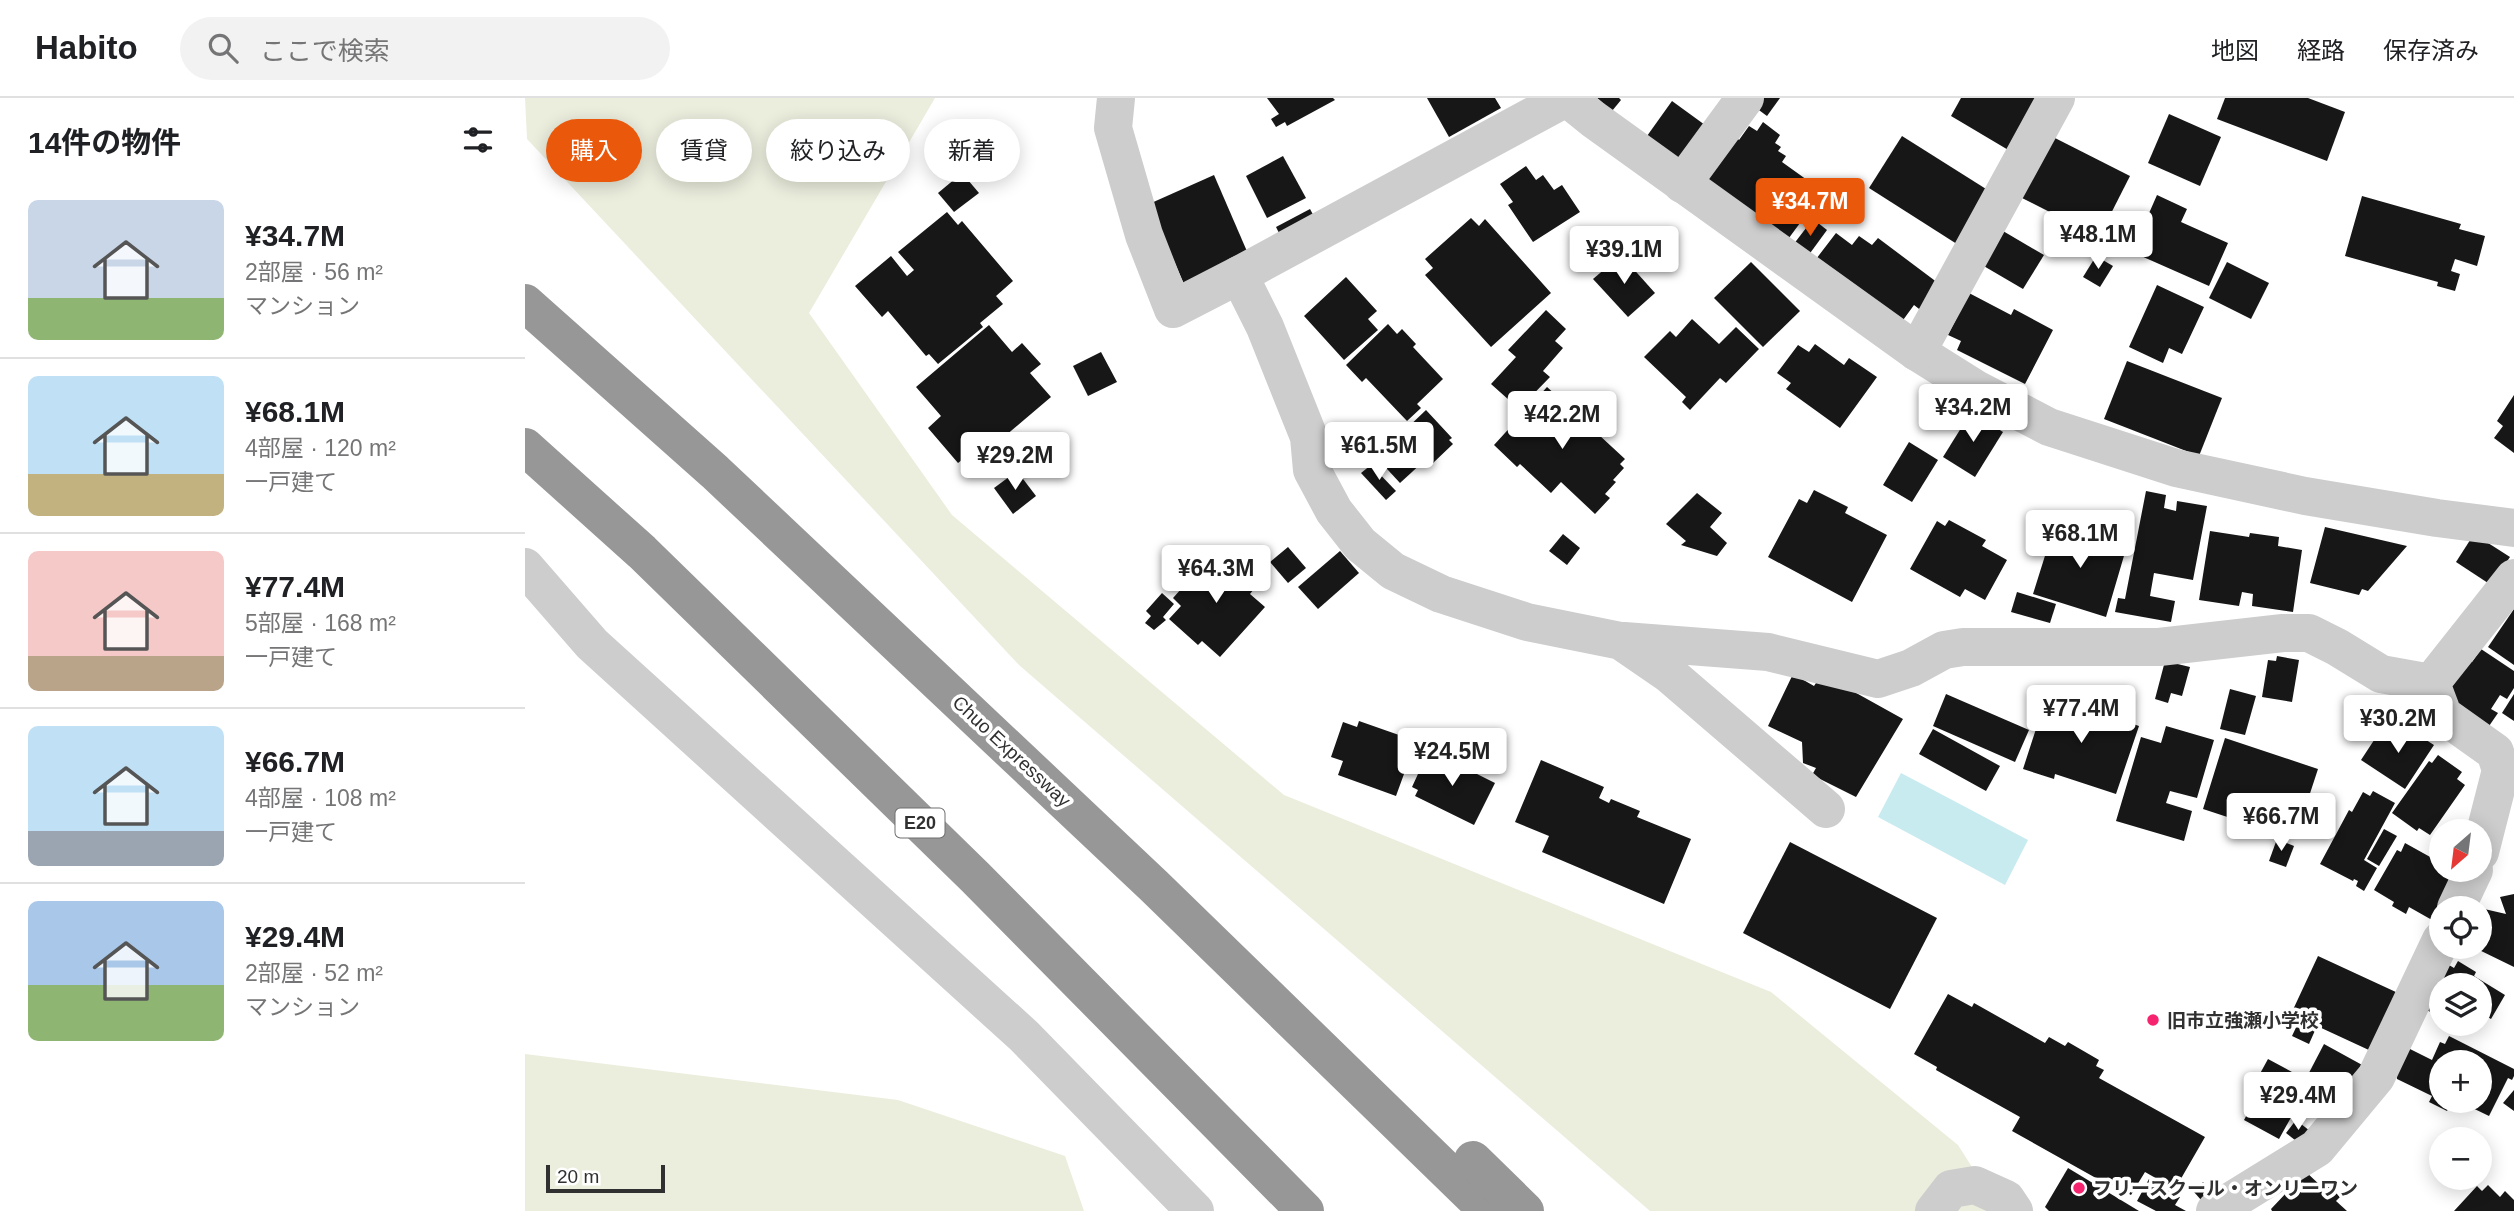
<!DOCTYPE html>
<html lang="ja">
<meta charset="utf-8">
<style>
:root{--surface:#fff;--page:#f2f2f2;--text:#202124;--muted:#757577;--line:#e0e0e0;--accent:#ea580c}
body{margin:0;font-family:Arial,"Noto Sans JP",sans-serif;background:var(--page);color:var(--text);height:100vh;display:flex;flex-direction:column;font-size:26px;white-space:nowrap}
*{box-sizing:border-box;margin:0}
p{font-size:23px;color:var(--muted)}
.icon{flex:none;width:38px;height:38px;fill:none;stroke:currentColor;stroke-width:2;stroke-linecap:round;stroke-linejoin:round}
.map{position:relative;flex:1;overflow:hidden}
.drawer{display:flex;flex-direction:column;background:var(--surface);width:525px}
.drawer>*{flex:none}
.banner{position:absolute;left:21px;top:21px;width:665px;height:63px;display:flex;gap:14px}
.needle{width:46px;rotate:208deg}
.tools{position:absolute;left:1904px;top:721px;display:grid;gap:14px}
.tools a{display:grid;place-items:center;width:63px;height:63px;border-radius:50%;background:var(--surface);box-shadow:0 4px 18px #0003;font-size:35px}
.scale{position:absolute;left:21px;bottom:18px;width:119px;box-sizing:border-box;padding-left:7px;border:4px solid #303030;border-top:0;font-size:19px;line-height:24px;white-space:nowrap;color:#303030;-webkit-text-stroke:5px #fff;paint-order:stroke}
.price{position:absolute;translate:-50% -60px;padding:0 16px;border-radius:7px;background:#fff;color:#222;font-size:23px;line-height:46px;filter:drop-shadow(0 2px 4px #0008)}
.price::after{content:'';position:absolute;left:50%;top:42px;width:21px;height:16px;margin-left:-10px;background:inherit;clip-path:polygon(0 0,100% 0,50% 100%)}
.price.current{background:var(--accent);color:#fff}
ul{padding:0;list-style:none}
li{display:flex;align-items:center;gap:21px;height:175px;padding:0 28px}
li+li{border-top:2px solid var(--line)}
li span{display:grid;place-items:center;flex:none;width:196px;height:140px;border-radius:10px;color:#555}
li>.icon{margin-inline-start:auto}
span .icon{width:84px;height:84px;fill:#fffc;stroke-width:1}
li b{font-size:30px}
h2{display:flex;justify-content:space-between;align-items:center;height:84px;padding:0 28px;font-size:30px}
.chip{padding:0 24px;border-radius:32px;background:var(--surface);box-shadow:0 4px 18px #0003;font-size:24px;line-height:63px}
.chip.current{background:var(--accent);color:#fff}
header{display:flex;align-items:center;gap:42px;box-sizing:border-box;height:98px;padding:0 35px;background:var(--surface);border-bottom:2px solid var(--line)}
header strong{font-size:33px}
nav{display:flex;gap:38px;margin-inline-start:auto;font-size:24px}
.search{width:490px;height:63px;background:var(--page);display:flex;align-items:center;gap:18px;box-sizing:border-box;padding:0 24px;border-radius:38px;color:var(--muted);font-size:26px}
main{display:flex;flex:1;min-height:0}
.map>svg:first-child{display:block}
.green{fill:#ebeedd}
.water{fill:#c8ebf0}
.building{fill:#171717}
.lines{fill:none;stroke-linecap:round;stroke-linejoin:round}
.minor{stroke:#cdcdcd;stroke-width:38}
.highway{stroke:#979797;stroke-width:38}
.poi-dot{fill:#f6246e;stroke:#fff;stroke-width:2.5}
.labels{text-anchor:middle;stroke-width:7;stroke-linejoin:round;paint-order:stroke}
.shield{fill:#fff;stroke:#6e6e6e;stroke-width:2}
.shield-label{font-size:18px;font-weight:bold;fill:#303030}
.street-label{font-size:19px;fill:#303030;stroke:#fff}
.poi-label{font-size:19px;font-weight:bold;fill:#303030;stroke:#fff;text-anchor:start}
</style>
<header>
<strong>Habito</strong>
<div class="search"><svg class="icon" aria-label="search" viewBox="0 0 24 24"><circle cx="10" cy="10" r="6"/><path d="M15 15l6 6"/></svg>ここで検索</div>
<nav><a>地図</a><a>経路</a><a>保存済み</a></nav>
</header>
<main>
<section class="drawer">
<h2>14件の物件<svg class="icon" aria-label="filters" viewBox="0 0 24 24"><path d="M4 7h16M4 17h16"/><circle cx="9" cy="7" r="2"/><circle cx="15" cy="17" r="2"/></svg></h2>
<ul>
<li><span style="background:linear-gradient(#c9d6e8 70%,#8fb573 0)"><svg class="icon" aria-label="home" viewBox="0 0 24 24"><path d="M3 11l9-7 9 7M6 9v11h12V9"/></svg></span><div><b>¥34.7M</b><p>2部屋 · 56 m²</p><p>マンション</p></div></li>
<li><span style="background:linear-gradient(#bfe0f5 70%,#c2b280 0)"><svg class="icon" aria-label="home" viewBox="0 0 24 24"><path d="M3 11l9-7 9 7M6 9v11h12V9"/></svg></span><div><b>¥68.1M</b><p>4部屋 · 120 m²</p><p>一戸建て</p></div></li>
<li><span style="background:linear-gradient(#f6c9c9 75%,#b9a48a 0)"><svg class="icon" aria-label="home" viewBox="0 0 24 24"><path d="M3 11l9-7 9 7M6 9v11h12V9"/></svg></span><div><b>¥77.4M</b><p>5部屋 · 168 m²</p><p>一戸建て</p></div></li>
<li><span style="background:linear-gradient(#bfe0f5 75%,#9aa5b1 0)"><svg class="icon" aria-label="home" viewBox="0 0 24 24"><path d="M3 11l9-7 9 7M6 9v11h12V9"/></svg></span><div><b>¥66.7M</b><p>4部屋 · 108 m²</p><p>一戸建て</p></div></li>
<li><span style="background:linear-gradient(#a9c7e8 60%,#8fb573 0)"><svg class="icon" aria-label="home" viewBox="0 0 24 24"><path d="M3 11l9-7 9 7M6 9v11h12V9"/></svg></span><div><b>¥29.4M</b><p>2部屋 · 52 m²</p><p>マンション</p></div></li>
</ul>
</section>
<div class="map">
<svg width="1989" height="1113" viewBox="0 0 1989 1113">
<rect width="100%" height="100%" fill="#fff"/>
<g class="green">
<path d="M0,0H410L284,215L427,417L759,697L1246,894L1433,1047L1475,1113H1125L494,567L2,41Z"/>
<path d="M0,956L373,1002L540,1058L559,1113H0Z"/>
</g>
<path class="water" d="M1376,675L1503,742L1480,787L1353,719Z"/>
<g class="building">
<path d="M742,0H808L810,2L762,28L760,24L751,29L746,21L754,16Z"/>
<path d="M902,0H970L976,10L924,39Z"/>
<path d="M1072,0H1094L1096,2L1087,13Z"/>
<path d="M1232,0H1255L1242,18L1227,7Z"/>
<path d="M1436,0H1516L1485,53L1426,18Z"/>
<path d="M1700,0H1783L1820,14L1802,63L1692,21Z"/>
<path d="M1147,3L1180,27L1149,69L1117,45Z"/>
<path d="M1644,16L1696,39L1675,88L1623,65Z"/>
<path d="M1238,24L1255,37L1250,45L1256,49L1253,53L1261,58L1257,64L1303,97L1292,113L1286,110L1261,144L1180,79L1210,38L1214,42L1224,28L1232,33Z"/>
<path d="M1377,38L1469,96L1435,148L1344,90Z"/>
<path d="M1526,38L1605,78L1574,139L1495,99Z"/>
<path d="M758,58L781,100L742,120L721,78Z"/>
<path d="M1001,68L1011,82L1018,77L1029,92L1037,87L1055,114L1008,144L983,107L988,104L975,86Z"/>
<path d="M437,75L454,95L429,114L413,95Z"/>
<path d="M689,77L724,158L659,186L624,106Z"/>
<path d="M1632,97L1662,111L1656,124L1703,145L1684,188L1607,154Z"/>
<path d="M1837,98L1936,126L1934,131L1960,138L1952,168L1930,161L1926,173L1935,176L1930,193L1912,188L1913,184L1820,158Z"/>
<path d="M785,111L791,122L757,141L751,129Z"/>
<path d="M422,114L433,127L437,123L488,183L471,198L478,206L455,225L458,229L413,266L404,256L401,258L363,213L357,219L330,188L366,158L382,178L389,172L373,154Z"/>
<path d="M946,120L954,128L960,121L1026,195L966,249L900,177L908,170L900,161Z"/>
<path d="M1288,121L1302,132L1283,158L1268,147Z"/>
<path d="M1593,124L1612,135L1600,156L1582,145Z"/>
<path d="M1478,133L1519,157L1498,191L1457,167Z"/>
<path d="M1311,135L1327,147L1334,138L1347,147L1353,140L1417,188L1398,214L1389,207L1373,229L1288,165Z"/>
<path d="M1096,157L1130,195L1103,219L1068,181Z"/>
<path d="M1571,158L1588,168L1575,189L1558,179Z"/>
<path d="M1226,164L1275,213L1238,249L1189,200Z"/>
<path d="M1702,164L1744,185L1726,221L1684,200Z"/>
<path d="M821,179L852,213L843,221L853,232L819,262L779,218Z"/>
<path d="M1632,187L1679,209L1657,256L1644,250L1638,265L1604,249Z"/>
<path d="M1444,195L1486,217L1489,211L1528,232L1500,286L1432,252L1436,243L1423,237Z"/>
<path d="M1021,212L1041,231L1030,243L1038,250L1018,273L1025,279L994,311L966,286L991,259L983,252Z"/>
<path d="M1167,221L1194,246L1211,229L1234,251L1201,285L1195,280L1165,312L1157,304L1161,299L1119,259L1145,233L1151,239Z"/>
<path d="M863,226L872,236L877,231L891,246L888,249L918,281L892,306L896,310L882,323L841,280L837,284L821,267Z"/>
<path d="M464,227L487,254L497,245L516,266L505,275L526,299L454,360L448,353L433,365L403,330L416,318L391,289Z"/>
<path d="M1290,246L1319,267L1324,260L1352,279L1315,330L1261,291L1266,285L1252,275L1273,247L1284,254Z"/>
<path d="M576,254L592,284L563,298L548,268Z"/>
<path d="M1602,263L1697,300L1674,358L1579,321Z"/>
<path d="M1022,289L1043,308L1034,318L1036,321L1043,314L1057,328L1060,324L1100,361L1095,366L1099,370L1088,382L1091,384L1080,396L1085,400L1070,416L1036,384L1026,395L995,366L992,369L969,347Z"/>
<path d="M1989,297V355L1969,340L1978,328L1972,323Z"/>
<path d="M901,312L927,340L924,342L928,346L908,365L879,333Z"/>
<path d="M1446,314L1478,334L1450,379L1418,359Z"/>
<path d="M875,337L899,363L875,385L851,359Z"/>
<path d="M1384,344L1413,362L1387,404L1358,387Z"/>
<path d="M846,367L871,393L861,402L836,375Z"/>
<path d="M492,373L511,398L488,416L469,390Z"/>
<path d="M1289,392L1323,409L1320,415L1362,437L1327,504L1243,459L1274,401L1282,405Z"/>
<path d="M1621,393L1641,397L1639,410L1651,413L1652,403L1682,408L1668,482L1629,475L1625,498L1650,503L1646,524L1590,514L1593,500L1600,501Z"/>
<path d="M1172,395L1197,415L1185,429L1202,445L1192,458L1156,447L1161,443L1141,426Z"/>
<path d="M1424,422L1461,442L1457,448L1482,462L1460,502L1440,491L1435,499L1385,471L1412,423L1420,428Z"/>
<path d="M1546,424L1574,433L1572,442L1601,451L1581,519L1508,496L1529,429L1543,433Z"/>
<path d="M1800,429L1882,448L1843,493L1837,491L1834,497L1785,485Z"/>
<path d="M1685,433L1724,439L1725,435L1754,439L1753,448L1777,452L1768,514L1727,508L1728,496L1717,494L1714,508L1674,502Z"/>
<path d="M1038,436L1055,450L1042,467L1024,453Z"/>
<path d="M1949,436L1985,459L1966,487L1931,464Z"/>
<path d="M763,449L781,470L763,485L745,464Z"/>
<path d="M692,451L708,466L705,470L729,491L725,496L740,509L695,559L677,543L673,547L644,521L656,508L648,500Z"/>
<path d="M815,453L834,475L793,511L773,489Z"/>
<path d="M1492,494L1531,506L1525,525L1486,514Z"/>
<path d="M637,495L649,506L638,519L641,522L629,532L620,525L626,518L621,513Z"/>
<path d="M1989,511V567L1963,549Z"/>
<path d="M1956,551L1989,573V590L1982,601L1975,597L1966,611L1973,615L1962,631L1923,605L1924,592L1944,562L1947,564Z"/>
<path d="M1752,558L1774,562L1767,604L1737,599L1743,562L1751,563Z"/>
<path d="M1640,563L1665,569L1657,598L1646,595L1643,605L1630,601Z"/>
<path d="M1268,576L1289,588L1297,576L1378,621L1331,699L1287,677L1291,670L1278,665L1277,644L1243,628Z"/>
<path d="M1705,591L1731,598L1720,637L1695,631Z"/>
<path d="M1421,596L1504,632L1490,664L1408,628Z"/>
<path d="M1989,596V623L1977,615Z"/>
<path d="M1522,597L1614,628L1591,696L1530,676L1529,681L1498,671Z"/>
<path d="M834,623L891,643L871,698L813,677L818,663L806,659L818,624L832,629Z"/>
<path d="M1641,628L1689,642L1672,700L1645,693L1641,705L1667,713L1659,743L1591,723L1616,639L1636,645Z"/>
<path d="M1870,628L1887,639L1890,635L1909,647L1880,691L1836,662L1857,630L1866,635Z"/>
<path d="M1408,631L1475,668L1461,693L1394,656Z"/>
<path d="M1700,640L1793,671L1772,735L1747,727L1745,733L1678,711Z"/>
<path d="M904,652L970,685L949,727L890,698L893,692L887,689Z"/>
<path d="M1913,657L1937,674L1932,681L1940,687L1905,737L1894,730L1892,733L1867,715L1904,663L1907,665Z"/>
<path d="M1016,662L1079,689L1074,700L1084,705L1086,701L1115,713L1112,719L1166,741L1139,806L1017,754L1024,738L990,724Z"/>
<path d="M1848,693L1870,705L1839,762L1852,770L1839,793L1831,788L1833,783L1829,781L1828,783L1795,766L1824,712L1827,714L1838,694L1845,698Z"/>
<path d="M1859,731L1872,738L1854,768L1842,761Z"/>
<path d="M1752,741L1769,748L1761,769L1744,763Z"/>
<path d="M1265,744L1412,820L1365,911L1218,835Z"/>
<path d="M1880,745L1916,765V772H1928L1934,775L1907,822L1884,809L1881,816L1867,808L1869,804L1849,792L1872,752L1876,754Z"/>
<path d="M1989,796V869L1948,849H1955V810L1981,816L1975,799Z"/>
<path d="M1793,858L1873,895L1846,953L1792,928L1784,946L1767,938L1775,921L1766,916Z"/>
<path d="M1933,863L1951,874L1949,878L1980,897L1966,921L1955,914V887H1916V921L1899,910L1924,867L1929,870Z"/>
<path d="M1423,896L1447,909L1449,905L1520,945L1524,939L1540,948L1543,944L1574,962L1571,968L1579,972L1574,980L1680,1039L1650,1091L1620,1074L1606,1097L1579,1082L1578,1084L1487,1033L1495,1019L1411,972L1412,969L1389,956Z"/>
<path d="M1924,938L1989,971V978L1987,982L1983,980L1964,1018L1933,1003H1955V964H1916V1003H1927L1922,1013L1904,1004L1907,998L1872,981L1870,969L1881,949L1907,962L1915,944L1920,946Z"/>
<path d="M1799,946L1839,968L1815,1013L1775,992Z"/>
<path d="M1743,961L1778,980L1761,1010L1769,1014L1754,1041L1719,1022L1733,996L1726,992Z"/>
<path d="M1989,992V1013L1978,1005Z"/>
<path d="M1771,1022L1785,1033L1775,1046L1761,1035Z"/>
<path d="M1543,1070L1614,1113H1524L1520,1109Z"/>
<path d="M1781,1074L1796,1088L1800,1084L1815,1099L1811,1103L1822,1113H1747L1746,1111Z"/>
<path d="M1624,1081L1655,1099L1650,1107L1661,1113H1631L1612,1103Z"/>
<path d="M1678,1084L1687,1092L1677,1103L1669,1094Z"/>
<path d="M1963,1087L1975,1099L1980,1093L1989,1102V1113H1929L1952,1088L1957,1093Z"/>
</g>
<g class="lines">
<g class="minor">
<path d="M591,0L588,30L619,137L648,211L714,177L1041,0"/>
<path d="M1042,0L1068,21L1392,254L1451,291L1524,329L1651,370L1780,398L1912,420L1989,430"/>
<path d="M1157,86L1220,0"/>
<path d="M714,177L740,229L784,339L787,372L809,413L835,446L868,473L916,496L1002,524L1096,543L1144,576L1301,711"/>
<path d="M1392,254L1531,0"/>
<path d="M0,469L67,546L499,938L670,1113"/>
<path d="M1099,543L1243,554L1353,581L1386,570L1419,552L1438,549H1634L1758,535H1784L1812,549L1856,576L1906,585"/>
<path d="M1955,754L1976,672L1970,654L1918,617L1906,585L1989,480"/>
<path d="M1931,810L1949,772"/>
<path d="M1409,1113L1426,1091L1450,1087L1481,1101L1489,1113"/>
<path d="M1690,1113L1792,1050L1851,979L1916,842"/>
</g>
<g class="highway">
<path d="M0,205L190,374L629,788L963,1113"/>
<path d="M0,349L117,454L450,779L780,1113"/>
<path d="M948,1062L1000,1113"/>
</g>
</g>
<g class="poi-dot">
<circle cx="1628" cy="922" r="7"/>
<circle cx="1554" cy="1090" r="7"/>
</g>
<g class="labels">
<rect class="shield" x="370.5" y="710.5" width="49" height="29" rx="5"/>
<g class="shield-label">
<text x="395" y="731">E20</text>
</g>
<g class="street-label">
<text transform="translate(487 653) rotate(43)" y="7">Chuo Expressway</text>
</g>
<g class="poi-label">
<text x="1642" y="929">旧市立強瀬小学校</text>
<text x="1568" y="1097">フリースクール・オンリーワン</text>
</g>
</g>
</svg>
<div class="tools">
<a><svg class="needle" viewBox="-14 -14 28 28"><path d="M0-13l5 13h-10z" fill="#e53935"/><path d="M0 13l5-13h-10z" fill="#757577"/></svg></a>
<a><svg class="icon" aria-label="locate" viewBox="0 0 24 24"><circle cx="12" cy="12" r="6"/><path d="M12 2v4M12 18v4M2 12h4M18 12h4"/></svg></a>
<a><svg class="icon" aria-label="layers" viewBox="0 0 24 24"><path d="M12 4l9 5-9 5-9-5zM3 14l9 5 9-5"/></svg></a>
<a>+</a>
<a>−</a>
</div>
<div class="scale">20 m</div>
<b class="price current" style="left:1285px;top:140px">¥34.7M</b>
<b class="price" style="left:1573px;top:173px">¥48.1M</b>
<b class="price" style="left:1099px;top:188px">¥39.1M</b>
<b class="price" style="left:1448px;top:346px">¥34.2M</b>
<b class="price" style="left:1037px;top:353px">¥42.2M</b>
<b class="price" style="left:854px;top:384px">¥61.5M</b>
<b class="price" style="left:490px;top:394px">¥29.2M</b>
<b class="price" style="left:1555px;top:472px">¥68.1M</b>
<b class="price" style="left:691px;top:507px">¥64.3M</b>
<b class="price" style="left:1556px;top:647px">¥77.4M</b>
<b class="price" style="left:1873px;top:657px">¥30.2M</b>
<b class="price" style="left:927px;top:690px">¥24.5M</b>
<b class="price" style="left:1756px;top:755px">¥66.7M</b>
<b class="price" style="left:1773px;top:1034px">¥29.4M</b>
<div class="banner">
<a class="chip current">購入</a>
<a class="chip">賃貸</a>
<a class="chip">絞り込み</a>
<a class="chip">新着</a>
</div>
</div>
</main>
